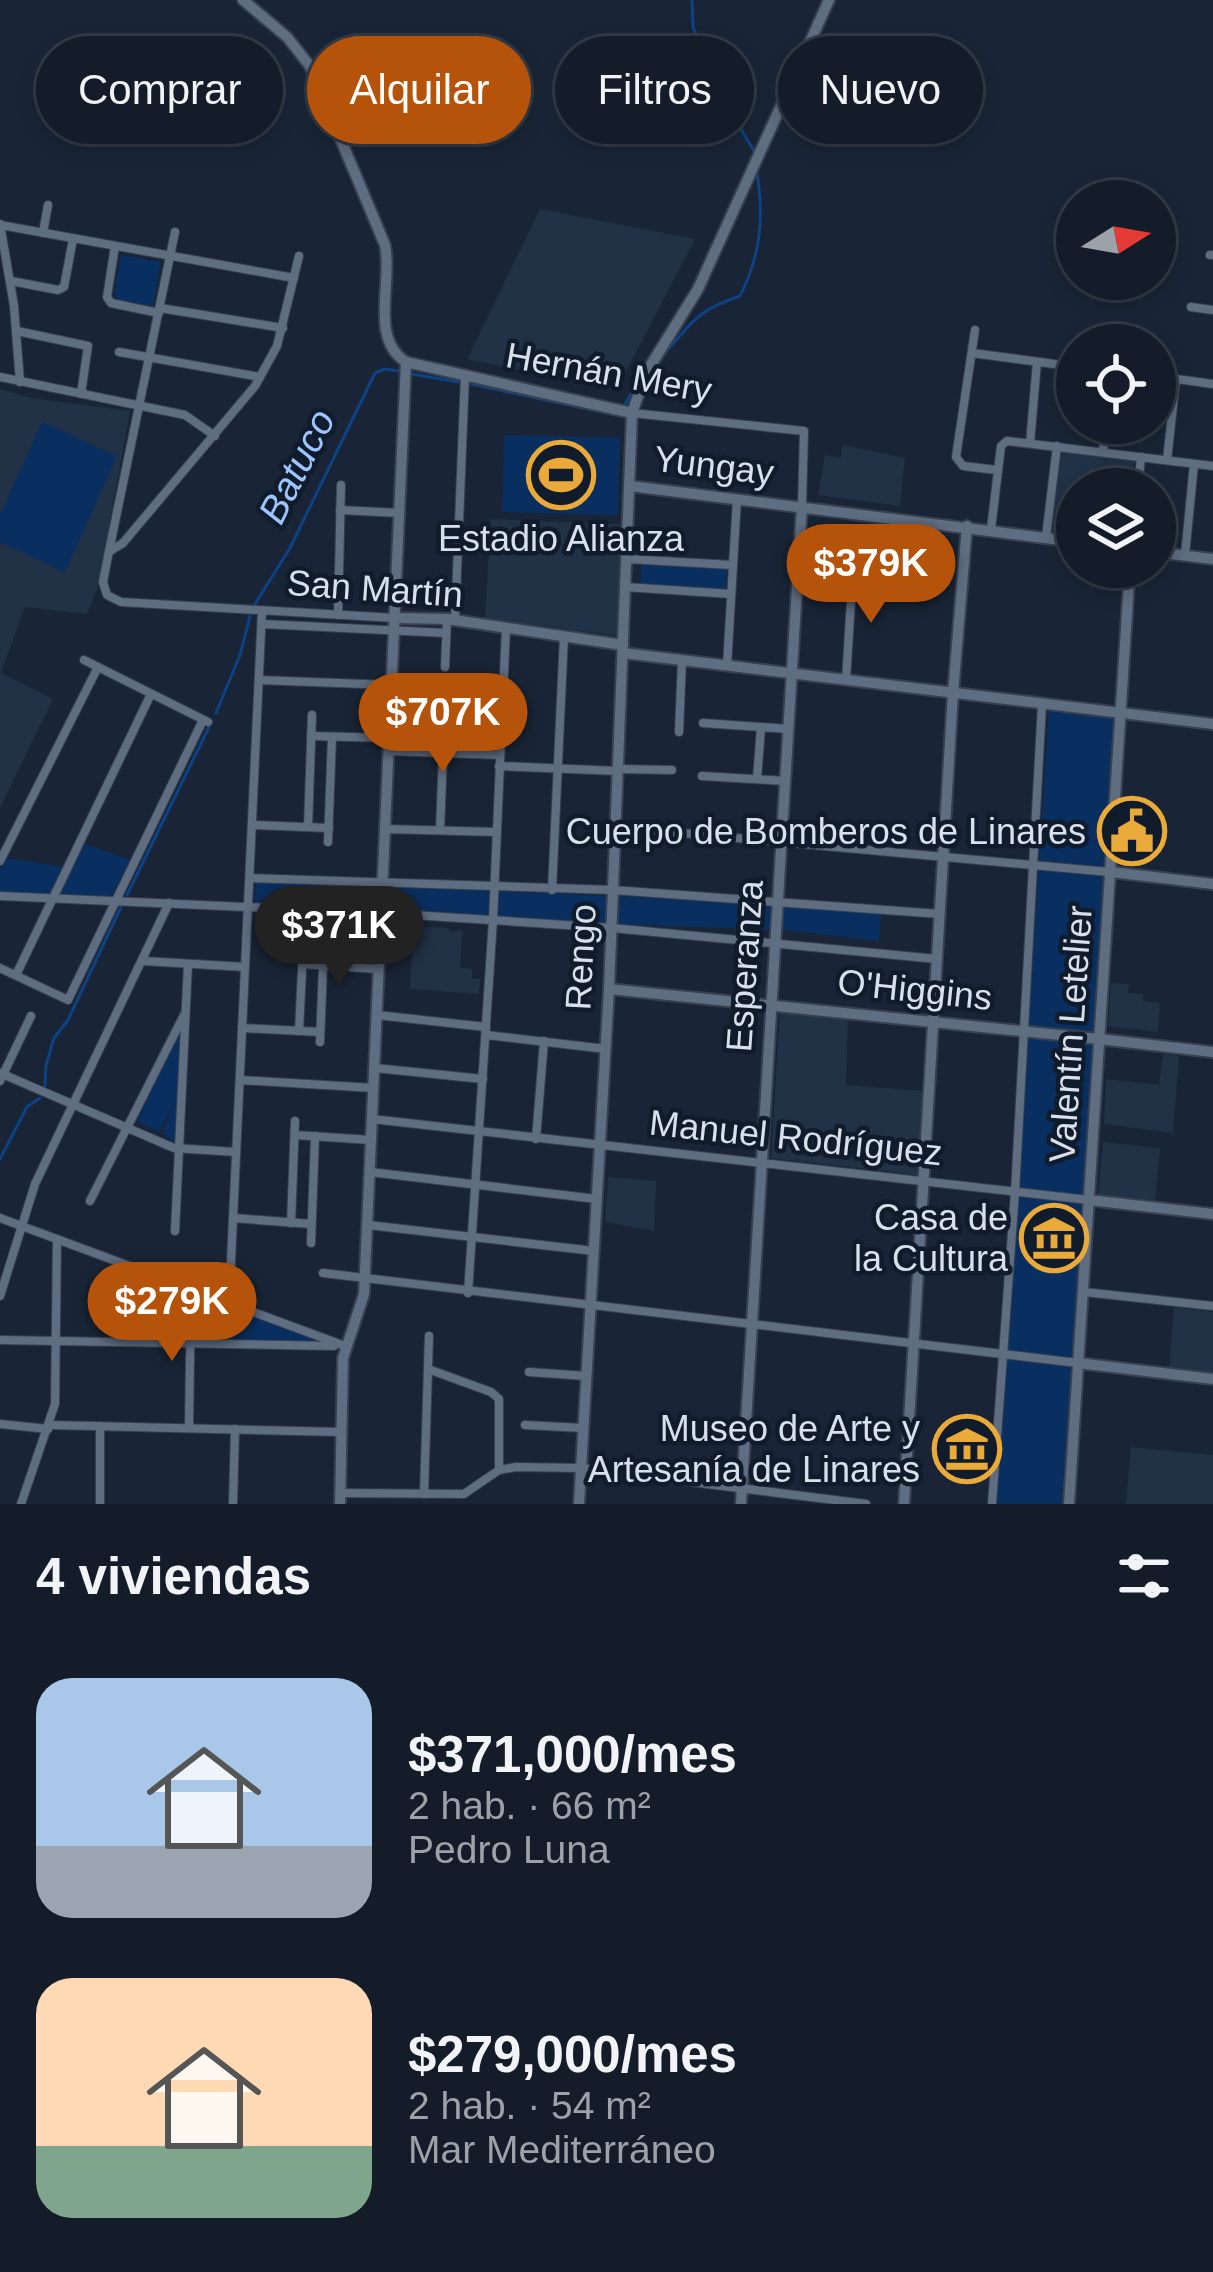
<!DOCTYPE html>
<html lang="es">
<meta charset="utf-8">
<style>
:root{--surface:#131c28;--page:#1c2530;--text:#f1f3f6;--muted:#9da1a8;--line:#323a45;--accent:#b45309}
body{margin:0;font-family:Helvetica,sans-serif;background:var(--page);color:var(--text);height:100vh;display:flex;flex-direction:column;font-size:45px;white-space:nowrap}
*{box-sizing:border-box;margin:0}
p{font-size:39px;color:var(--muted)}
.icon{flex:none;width:66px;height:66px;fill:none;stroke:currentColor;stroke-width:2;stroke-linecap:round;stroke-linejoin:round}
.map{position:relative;height:1504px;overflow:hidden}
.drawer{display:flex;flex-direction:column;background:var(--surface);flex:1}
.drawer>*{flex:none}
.hud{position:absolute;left:36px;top:36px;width:1143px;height:108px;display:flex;gap:24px}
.needle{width:78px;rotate:79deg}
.fabs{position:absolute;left:1056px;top:180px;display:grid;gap:24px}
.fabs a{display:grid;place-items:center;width:120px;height:120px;border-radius:50%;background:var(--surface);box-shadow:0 6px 18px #0003,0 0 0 3px var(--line);font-size:60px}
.price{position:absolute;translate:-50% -102px;padding:0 27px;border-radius:42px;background:var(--accent);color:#fff;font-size:39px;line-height:78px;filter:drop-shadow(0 3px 6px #0008)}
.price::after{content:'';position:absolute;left:50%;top:72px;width:36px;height:27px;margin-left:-18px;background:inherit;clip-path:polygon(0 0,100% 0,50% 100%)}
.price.on{background:#222;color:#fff}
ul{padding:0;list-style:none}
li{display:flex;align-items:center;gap:36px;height:300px;padding:0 36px}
li span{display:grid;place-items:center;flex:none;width:336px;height:240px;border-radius:36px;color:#555}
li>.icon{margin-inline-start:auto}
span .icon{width:144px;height:144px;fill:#fffc;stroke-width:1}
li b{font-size:51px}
h2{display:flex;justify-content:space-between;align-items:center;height:144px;padding:0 36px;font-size:51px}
.tag{padding:0 42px;border-radius:54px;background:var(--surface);box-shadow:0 6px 18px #0003,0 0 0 3px var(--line);font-size:42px;line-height:108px}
.tag.on{background:var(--accent);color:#fff}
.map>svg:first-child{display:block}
.built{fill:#213146}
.green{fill:#092f60}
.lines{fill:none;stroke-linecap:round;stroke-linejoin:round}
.stream{stroke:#0d4285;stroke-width:3}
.minor-casing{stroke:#37404f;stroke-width:10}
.tertiary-casing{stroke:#37404f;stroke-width:14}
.secondary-casing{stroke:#37404f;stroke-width:14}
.minor{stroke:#5f6d81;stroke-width:8}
.tertiary{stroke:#5f6d81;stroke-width:10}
.secondary{stroke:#5f6d81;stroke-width:10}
.labels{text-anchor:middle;stroke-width:9;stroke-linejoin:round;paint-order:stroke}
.street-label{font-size:36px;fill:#d8e0ec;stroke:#101b2c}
.poi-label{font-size:36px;fill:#d8e0ec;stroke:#101b2c;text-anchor:end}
.water-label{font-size:39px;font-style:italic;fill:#9cc5ff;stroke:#101b2c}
</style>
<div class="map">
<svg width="1213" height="1504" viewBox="0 0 1213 1504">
<rect width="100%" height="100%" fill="#192536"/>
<g class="built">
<path d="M540,209L695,239L616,391L467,359Z"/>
<path d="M0,389L31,398L130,411L98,587L87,614L25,607L1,673L53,699L0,808Z"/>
<path d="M842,445L905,458L900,506L818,495L825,455L841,458Z"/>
<path d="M1059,449L1134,457L1132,489H1077V536L1052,532Z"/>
<path d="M491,519L620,524L619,636L485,618Z"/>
<path d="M413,926L447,928L451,932L462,930L460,968L472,969V978L480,979L479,994L410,989Z"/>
<path d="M1111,983L1129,984L1128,993L1143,994V1001L1160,1003L1158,1032L1108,1026Z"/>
<path d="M780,1010L848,1016L846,1085L923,1091L917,1175L771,1158Z"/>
<path d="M1163,1054L1179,1056L1173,1133L1104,1124L1106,1079L1159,1085Z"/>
<path d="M1103,1142L1160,1148L1155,1201L1098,1195Z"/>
<path d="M608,1177L656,1181L654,1231L605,1222Z"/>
<path d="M1174,1307L1213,1312V1374L1169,1368Z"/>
<path d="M1131,1447L1213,1455V1504H1126Z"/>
</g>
<g class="green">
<path d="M121,255L161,262L153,306L118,300L114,294Z"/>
<path d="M42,422L117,456L65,572L0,542V515Z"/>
<path d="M504,435L620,438L618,515L502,512Z"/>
<path d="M642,563L727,567L725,592L640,586Z"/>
<path d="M1049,710L1114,718L1066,1504H997Z"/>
<path d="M85,844L131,860L111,897L56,896Z"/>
<path d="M5,858L65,867L51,895L0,892V869Z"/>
<path d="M256,881L608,896L606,923L255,903Z"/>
<path d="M617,896L787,904L881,914L879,941L786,930L615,924Z"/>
<path d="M184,1022L177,1145L162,1133L176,1099L159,1132L137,1121Z"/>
<path d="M195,1294L333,1343L193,1341Z"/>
</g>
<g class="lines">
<g class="stream">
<path d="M692,0L693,27L717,89L754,151"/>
<path d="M662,356C693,323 693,312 740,296C761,255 764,217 757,173"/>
<path d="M412,374L458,382"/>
<path d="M471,384L620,416"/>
<path d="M625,404L639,380"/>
<path d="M255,604L290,548L375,373L385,369L398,371"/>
<path d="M216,713L240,655L250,616"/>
<path d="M127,895L212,721"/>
<path d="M45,1086L46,1065L54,1038L68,1020L121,907"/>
<path d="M0,1159L27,1107L40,1098"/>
</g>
<g class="minor-casing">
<g id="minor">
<path d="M0,224L14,306L20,382"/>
<path d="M0,225L294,278"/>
<path d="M175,232L109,551L103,582L107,595L121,602L395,618"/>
<path d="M43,233L48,205"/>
<path d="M115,246L107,297L111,303L159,313"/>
<path d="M1210,255H1213"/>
<path d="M11,281L58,290L64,287L73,239"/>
<path d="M1191,307L1213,310"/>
<path d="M160,308L283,328"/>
<path d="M975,330L956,457L963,466L997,470"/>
<path d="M17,331L88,346L81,394"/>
<path d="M119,352L260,377"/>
<path d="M972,353L1077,367"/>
<path d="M1155,376L1213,384"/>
<path d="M0,377L185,415L215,436"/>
<path d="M632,413L804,431L802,506"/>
<path d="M1030,443L1037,362"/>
<path d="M1103,452L1106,423"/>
<path d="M1167,460L1176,379"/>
<path d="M1138,489L1141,457"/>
<path d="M340,510L399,513"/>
<path d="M991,529L1001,446L1007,441L1213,466"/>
<path d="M1046,537L1057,446"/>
<path d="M110,551L123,543L255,386L277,346L299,256"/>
<path d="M1185,555L1194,464"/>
<path d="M627,559L732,565"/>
<path d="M799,564L865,569"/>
<path d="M625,587L731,594"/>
<path d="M338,615L341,485"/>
<path d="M455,621L465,375"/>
<path d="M262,624L446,633"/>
<path d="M84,660L208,722"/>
<path d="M727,666L737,499"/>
<path d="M445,667L447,619"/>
<path d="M259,680L391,685"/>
<path d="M846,680L853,569"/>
<path d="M432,702L502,704"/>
<path d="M703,723L789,729"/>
<path d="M679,732L682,660"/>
<path d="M311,736L389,738"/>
<path d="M388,751L500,755"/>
<path d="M499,766L618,771"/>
<path d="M618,769L672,770"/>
<path d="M702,776L785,781"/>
<path d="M757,779L761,727"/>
<path d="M252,825L329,828"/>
<path d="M308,827L312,715"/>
<path d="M616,827L1109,872"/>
<path d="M385,829L496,832"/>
<path d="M440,830L443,753"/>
<path d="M328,842L332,737"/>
<path d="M0,861L98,667"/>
<path d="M250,878L613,890L940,914"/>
<path d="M552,890L564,636"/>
<path d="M0,896L382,913L612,928L937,959"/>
<path d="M143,961L245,967"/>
<path d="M302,964L378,969"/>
<path d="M0,968L68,1000L203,720"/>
<path d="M16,975L151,694"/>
<path d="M377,1015L486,1027"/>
<path d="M242,1028L320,1032"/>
<path d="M299,1031L303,950"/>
<path d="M486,1035L606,1049"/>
<path d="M320,1042L323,966"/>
<path d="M375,1068L483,1079"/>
<path d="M0,1073L174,1148L236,1152"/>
<path d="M240,1080L374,1088"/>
<path d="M0,1081L31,1016"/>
<path d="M372,1119L1089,1200"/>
<path d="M295,1135L371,1140"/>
<path d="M536,1139L544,1041"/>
<path d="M370,1172L597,1199"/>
<path d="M90,1201L184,1015"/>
<path d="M0,1218L345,1346"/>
<path d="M233,1218L311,1224"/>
<path d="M291,1223L295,1121"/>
<path d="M368,1225L594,1251"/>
<path d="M175,1231L188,964"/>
<path d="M311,1243L315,1136"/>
<path d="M323,1273L1078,1363"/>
<path d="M1084,1292L1213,1306"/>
<path d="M468,1293L493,920L506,628"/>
<path d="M0,1296L35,1184L169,903"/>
<path d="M229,1303L262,611"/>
<path d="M0,1340L334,1346"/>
<path d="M428,1369L491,1392L499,1399V1470"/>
<path d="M529,1372L586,1376"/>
<path d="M0,1424L48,1429"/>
<path d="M50,1425L341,1432"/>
<path d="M525,1425L583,1428"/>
<path d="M189,1428L191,1289"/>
<path d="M340,1493L464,1494L499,1470L516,1467L581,1468L866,1504"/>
<path d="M424,1494L429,1336"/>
<path d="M21,1504L55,1404L57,1239"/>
<path d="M100,1504V1426"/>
<path d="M233,1504L235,1429"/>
<path d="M992,1504L1015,1192L1042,704"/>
</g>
</g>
<g class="tertiary-casing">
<g id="tertiary">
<path d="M632,413L646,373L698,289L829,0"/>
<path d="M395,618L447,619L623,645"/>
<path d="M1111,872L1213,884"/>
<path d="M609,989L1099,1039"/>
<path d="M1078,1363L1213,1379"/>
<path d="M340,1504L343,1358L364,1294L406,362"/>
<path d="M741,1504L802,506"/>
<path d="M904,1504L953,693L967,526"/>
</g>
</g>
<g class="secondary-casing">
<g id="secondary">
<path d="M243,0L287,37L310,66L385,245C393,283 369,338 406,362L632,413L609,989L579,1504"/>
<path d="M630,486L1077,542"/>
<path d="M1155,552L1213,559"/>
<path d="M623,653L1213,724"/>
<path d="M1099,1039L1213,1052"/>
<path d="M1089,1200L1213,1214"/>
<path d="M1069,1504L1130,567"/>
</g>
</g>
<use href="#minor" class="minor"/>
<use href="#tertiary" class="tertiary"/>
<use href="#secondary" class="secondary"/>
</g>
<defs>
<g id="stadium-ring" transform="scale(3.45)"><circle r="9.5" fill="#101b2c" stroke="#eaaa39" stroke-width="1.5"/><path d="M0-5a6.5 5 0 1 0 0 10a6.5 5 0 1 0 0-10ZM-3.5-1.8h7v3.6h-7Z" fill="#eaaa39"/></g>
<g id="civic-ring" transform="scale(3.45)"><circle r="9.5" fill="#101b2c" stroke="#eaaa39" stroke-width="1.5"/><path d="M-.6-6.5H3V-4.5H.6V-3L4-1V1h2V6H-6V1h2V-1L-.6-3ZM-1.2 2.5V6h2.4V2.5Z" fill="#eaaa39"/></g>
<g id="museum-ring" transform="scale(3.45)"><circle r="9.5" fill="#101b2c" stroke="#eaaa39" stroke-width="1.5"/><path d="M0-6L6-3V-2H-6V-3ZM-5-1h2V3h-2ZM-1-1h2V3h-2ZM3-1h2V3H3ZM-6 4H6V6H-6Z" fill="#eaaa39"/></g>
</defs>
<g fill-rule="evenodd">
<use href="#stadium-ring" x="561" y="475"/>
<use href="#civic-ring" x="1132" y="831"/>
<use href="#museum-ring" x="1054" y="1238"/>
<use href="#museum-ring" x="967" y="1449"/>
</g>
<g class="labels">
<g class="street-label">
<text transform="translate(609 372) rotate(10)" y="13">Hernán Mery</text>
<text transform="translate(714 465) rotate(7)" y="13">Yungay</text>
<text transform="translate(375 588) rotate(4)" y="13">San Martín</text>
<text transform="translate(580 957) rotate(-87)" y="13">Rengo</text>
<text transform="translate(744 966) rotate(-86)" y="13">Esperanza</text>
<text transform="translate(915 989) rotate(6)" y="13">O'Higgins</text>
<text transform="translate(1070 1034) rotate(-86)" y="13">Valentín Letelier</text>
<text transform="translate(796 1137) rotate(6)" y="13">Manuel Rodríguez</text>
</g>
<g class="poi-label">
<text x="561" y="551" text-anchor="middle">Estadio Alianza</text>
<text x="1086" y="844">Cuerpo de Bomberos de Linares</text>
<text x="1008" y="1230">Casa de<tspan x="1008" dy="41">la Cultura</tspan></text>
<text x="920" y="1441">Museo de Arte y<tspan x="920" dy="41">Artesanía de Linares</tspan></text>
</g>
<g class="water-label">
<text transform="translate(296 466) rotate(-63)" y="14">Batuco</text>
</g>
</g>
</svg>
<div class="fabs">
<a><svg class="needle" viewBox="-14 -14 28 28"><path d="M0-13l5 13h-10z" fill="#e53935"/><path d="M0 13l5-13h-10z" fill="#9da1a8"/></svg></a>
<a><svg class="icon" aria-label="locate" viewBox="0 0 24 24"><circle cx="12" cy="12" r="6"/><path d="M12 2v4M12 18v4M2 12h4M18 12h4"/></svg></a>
<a><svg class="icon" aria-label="layers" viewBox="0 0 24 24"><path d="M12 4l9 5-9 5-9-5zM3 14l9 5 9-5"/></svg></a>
</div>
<b class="price" style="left:871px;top:626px">$379K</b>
<b class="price" style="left:443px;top:775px">$707K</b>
<b class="price on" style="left:339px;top:988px">$371K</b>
<b class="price" style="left:172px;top:1364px">$279K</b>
<div class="hud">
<a class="tag">Comprar</a>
<a class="tag on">Alquilar</a>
<a class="tag">Filtros</a>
<a class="tag">Nuevo</a>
</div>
</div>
<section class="drawer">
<h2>4 viviendas<svg class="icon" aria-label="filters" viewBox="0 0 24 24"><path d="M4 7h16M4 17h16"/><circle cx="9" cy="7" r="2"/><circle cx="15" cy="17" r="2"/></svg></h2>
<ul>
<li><span style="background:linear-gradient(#a9c7e8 70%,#9aa5b1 0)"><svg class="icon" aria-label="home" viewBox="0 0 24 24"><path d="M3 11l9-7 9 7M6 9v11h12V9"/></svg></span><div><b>$371,000/mes</b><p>2 hab. · 66 m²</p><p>Pedro Luna</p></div></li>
<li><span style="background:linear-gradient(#ffd9b3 70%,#7fa58c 0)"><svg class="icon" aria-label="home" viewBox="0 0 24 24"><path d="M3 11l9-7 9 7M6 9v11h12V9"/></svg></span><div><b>$279,000/mes</b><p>2 hab. · 54 m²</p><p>Mar Mediterráneo</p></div></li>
</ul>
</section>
